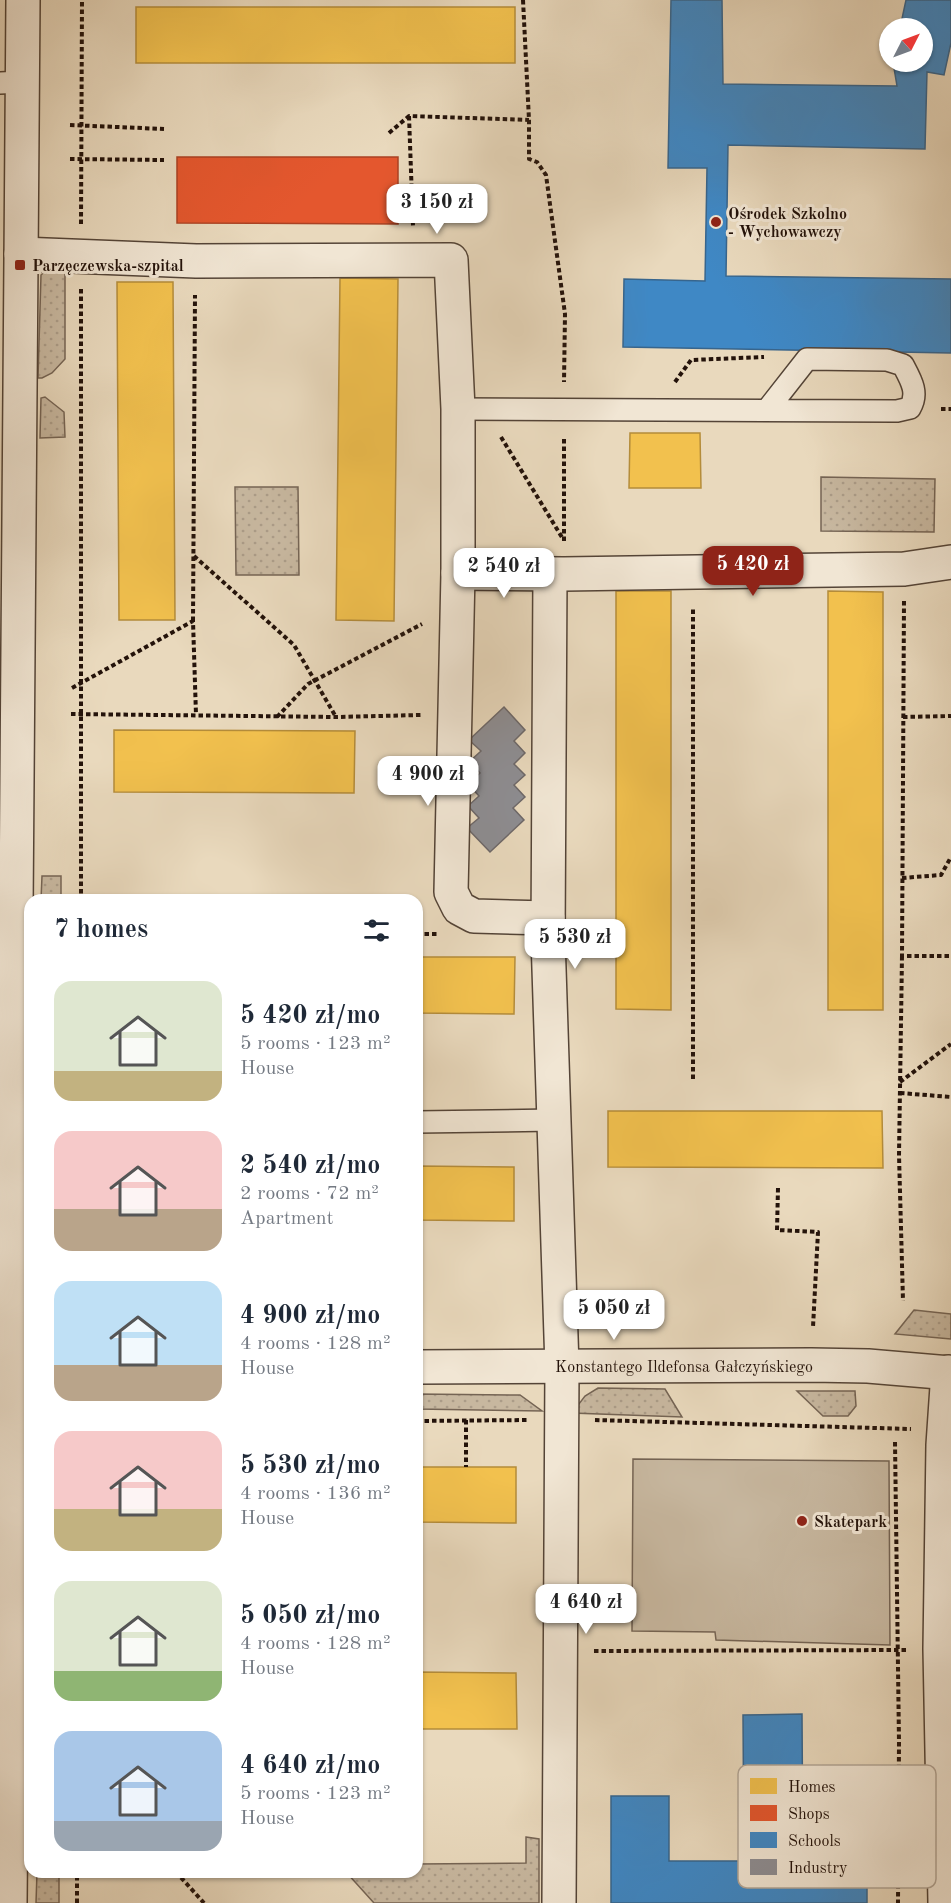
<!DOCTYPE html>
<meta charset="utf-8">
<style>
:root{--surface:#fff;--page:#f6f6f7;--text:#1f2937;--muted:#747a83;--accent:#8f2418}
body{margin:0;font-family:"Old Standard TT",serif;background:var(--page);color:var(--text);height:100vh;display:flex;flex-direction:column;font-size:22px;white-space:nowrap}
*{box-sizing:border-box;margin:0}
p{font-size:20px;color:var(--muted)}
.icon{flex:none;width:33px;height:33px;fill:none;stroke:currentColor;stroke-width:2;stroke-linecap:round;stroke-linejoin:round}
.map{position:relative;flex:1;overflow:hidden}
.details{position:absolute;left:24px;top:894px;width:399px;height:984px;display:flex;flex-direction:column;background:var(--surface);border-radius:18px;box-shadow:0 2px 4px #0004}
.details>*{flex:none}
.needle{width:39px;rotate:48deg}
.fabs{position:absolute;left:879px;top:18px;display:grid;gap:12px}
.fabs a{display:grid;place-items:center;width:54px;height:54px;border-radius:50%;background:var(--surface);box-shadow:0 2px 4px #0004;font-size:30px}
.price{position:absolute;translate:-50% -51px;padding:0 14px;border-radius:12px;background:#fff;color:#222;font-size:20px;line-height:39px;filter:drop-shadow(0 2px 3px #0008)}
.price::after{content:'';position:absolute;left:50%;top:36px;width:18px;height:14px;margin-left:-9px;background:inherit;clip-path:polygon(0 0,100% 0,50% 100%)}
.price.selected{background:var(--accent);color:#fff}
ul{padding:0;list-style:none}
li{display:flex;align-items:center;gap:18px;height:150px;padding:0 30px}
li span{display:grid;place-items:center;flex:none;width:168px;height:120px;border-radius:18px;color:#555}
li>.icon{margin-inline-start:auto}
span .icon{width:72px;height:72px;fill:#fffc;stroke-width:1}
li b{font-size:26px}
h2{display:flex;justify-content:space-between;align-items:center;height:72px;padding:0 30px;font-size:26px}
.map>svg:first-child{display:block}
.green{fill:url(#green-dots);stroke:#756454;stroke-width:1.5}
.pitch{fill:#c7b79f;stroke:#756454;stroke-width:1.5}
.homes{fill:#f2c14e;stroke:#b48c3a;stroke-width:1.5}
.shops{fill:#e4572e;stroke:#aa4223;stroke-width:1.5}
.schools{fill:#3f88c5;stroke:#37658d;stroke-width:1.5}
.industry{fill:#8d8d92;stroke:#6d6869;stroke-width:1.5}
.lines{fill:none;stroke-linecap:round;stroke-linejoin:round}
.service-casing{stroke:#544437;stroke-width:24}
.minor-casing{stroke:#544437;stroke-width:36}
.tertiary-casing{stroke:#544437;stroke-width:36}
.path{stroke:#23120a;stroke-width:4;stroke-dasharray:4.5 3;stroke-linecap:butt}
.service{stroke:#f1e6d4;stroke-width:21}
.minor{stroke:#f1e6d4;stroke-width:33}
.tertiary{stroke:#f1e6d4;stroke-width:33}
.poi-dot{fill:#8f2418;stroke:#f1e6d4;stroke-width:2}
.labels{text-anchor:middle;stroke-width:6;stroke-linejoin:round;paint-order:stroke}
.poi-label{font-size:16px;font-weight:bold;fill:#23120a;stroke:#f1e6d4;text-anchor:start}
.street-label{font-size:16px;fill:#23120a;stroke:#f1e6d4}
.key{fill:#f1e6d4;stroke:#b3a697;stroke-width:1.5}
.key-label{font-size:16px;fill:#23120a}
</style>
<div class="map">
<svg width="951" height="1903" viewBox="0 0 951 1903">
<defs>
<pattern id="green-dots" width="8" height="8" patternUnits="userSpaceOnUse" patternTransform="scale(1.5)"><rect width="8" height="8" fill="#c7b79f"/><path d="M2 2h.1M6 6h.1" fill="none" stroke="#ab9c88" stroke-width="1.8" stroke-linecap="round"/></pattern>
</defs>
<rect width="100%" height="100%" fill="#e9d9bd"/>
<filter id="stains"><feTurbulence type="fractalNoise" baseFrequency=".00333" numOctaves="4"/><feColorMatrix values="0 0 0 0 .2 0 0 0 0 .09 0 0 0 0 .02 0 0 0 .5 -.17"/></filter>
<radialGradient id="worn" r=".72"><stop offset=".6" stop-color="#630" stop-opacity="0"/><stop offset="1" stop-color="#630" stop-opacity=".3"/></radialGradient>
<g class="green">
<path d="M49,268H65V359L52,373L42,378H38L41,275Z"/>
<path d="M45,397L64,412L65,437L40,438L41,398Z"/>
<path d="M821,477L935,479L934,532L821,531Z"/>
<path d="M235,487H298L299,575H236Z"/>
<path d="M42,876H61V900H41Z"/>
<path d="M914,1310L951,1314V1339L895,1334Z"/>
<path d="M598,1388L665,1389L682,1417L572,1413L585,1396Z"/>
<path d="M797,1391H855L856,1406L848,1416H823Z"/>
<path d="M417,1394L520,1395L542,1411L417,1409Z"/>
<path d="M526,1837L539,1839V1903H374L346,1872H417V1864L526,1863Z"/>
<path d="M37,1872H59V1903H36Z"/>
</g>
<path class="pitch" d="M633,1459L889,1461L890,1645L716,1640L715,1632L632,1631Z"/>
<g class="homes">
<rect x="136" y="7" width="379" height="56"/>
<path d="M340,278L398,279L394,621L336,620Z"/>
<path d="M117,282H173L175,620H119Z"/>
<path d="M630,433H700L701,488H629Z"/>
<path d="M616,591H671V1010L616,1009Z"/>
<path d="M828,591L883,592V1010H828Z"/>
<path d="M114,730L355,731L354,793L114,792Z"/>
<path d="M417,957H515L514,1014L417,1013Z"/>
<path d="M608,1111H882L883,1168L608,1167Z"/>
<path d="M417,1166L514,1167V1221L417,1220Z"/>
<path d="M417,1467H516V1523L417,1522Z"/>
<path d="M417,1672L516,1673L517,1729H417Z"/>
</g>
<path class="shops" d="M177,157H398V224L177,223Z"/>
<g class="schools">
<path d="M671,0H722L723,84L897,86L893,62H922V28H900L906,0H951V43L944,75L927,72L925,149L728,145L726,276L951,279V353L623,347L624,279L705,281L707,168H668Z"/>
<path d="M802,1714L803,1869H867V1903H611V1796H669V1861H744L743,1715Z"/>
</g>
<path class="industry" d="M504,707L525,730L514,741L525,753L514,764L525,775L514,785L525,797L513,808L524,820L490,852L467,828L479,818L468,806L479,796L468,784L480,773L469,762L481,751L469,740Z"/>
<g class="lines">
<g class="service-casing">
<g id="service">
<path d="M0,83L22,82"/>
<path d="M458,409L897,411L910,408C919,393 911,380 903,365L887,360L807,359L767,410"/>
<path d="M417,1122L554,1120"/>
</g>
</g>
<g class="minor-casing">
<g id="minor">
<path d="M21,254L196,261L451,260L458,409V573L451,892L459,908L474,916L548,918"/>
<path d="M458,573L564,574L904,569L951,562"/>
<path d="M550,574L548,938L562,1367L559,1903"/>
<path d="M945,1903L940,1649L943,1445L948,1372"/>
</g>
</g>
<g class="tertiary-casing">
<g id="tertiary">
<path d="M417,1367L811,1365L868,1366L951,1373"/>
<path d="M10,1903L15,1369V1039L23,0"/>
</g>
</g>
<g class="path">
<path d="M523,0L529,120V159L537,162L546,175L565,314L564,382"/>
<path d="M409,116L413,226"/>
<path d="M70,125L164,129"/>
<path d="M389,133L409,116L529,120"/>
<path d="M70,159L164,160"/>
<path d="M81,224L82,0"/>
<path d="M81,289V900"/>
<path d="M675,382L691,360L764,357"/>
<path d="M941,409H951"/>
<path d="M501,437L563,539"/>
<path d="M564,541V437"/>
<path d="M194,556L294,645L336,717"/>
<path d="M904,601L902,956H951"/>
<path d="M193,621L195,295"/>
<path d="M72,688L193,621L196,715"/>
<path d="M71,714L336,717L421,715"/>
<path d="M277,717L308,684L422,624"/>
<path d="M903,717L951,716"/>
<path d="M902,878L941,875L951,857"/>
<path d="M417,934H437"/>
<path d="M902,956L899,1155L903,1301"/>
<path d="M693,1079V607"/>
<path d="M900,1082L951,1044"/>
<path d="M900,1093L951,1097"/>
<path d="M778,1188L777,1230L818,1232L813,1327"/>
<path d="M466,1420V1467"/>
<path d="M595,1420L911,1429"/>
<path d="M417,1421L529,1420"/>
<path d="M895,1442L899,1742L898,1903"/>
<path d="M594,1651L907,1650"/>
<path d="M176,1872L204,1903"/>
<path d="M77,1903V1872"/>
</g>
<use href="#service" class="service"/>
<use href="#minor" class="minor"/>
<use href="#tertiary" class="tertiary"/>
</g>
<g class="poi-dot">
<circle cx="716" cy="222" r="6"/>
<rect x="14" y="259" width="12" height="12" rx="3"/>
<circle cx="802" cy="1521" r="6"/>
</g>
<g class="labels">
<g class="poi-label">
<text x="728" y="219">Ośrodek Szkolno<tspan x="728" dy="18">- Wychowawczy</tspan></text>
<text x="32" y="271">Parzęczewska-szpital</text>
<text x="814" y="1527">Skatepark</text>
</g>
<g class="street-label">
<text x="684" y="1372">Konstantego Ildefonsa Gałczyńskiego</text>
</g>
</g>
<rect x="738" y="1765" width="198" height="123" rx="9" class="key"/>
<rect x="750" y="1778" width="27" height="16" fill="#f2c14e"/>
<rect x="750" y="1805" width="27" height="16" fill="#e4572e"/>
<rect x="750" y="1832" width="27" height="16" fill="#3f88c5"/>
<rect x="750" y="1859" width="27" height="16" fill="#8d8d92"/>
<g class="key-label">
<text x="788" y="1792">Homes</text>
<text x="788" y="1819">Shops</text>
<text x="788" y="1846">Schools</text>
<text x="788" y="1873">Industry</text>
</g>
<rect width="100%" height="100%" filter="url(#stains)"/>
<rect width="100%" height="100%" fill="url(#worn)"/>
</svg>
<div class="fabs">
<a><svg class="needle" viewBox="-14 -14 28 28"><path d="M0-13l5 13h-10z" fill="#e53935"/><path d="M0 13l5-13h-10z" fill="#747a83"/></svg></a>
</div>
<b class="price" style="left:437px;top:235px">3 150 zł</b>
<b class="price selected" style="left:753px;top:597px">5 420 zł</b>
<b class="price" style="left:504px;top:599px">2 540 zł</b>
<b class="price" style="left:428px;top:807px">4 900 zł</b>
<b class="price" style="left:575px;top:970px">5 530 zł</b>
<b class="price" style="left:614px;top:1341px">5 050 zł</b>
<b class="price" style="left:586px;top:1635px">4 640 zł</b>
<section class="details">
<h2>7 homes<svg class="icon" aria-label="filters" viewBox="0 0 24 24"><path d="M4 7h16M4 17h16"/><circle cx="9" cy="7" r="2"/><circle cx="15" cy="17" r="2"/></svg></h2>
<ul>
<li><span style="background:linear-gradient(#dfe7d0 75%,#c2b280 0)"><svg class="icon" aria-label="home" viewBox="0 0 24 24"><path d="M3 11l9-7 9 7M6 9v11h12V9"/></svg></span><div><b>5 420 zł/mo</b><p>5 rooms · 123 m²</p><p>House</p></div></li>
<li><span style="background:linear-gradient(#f6c9c9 65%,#b9a48a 0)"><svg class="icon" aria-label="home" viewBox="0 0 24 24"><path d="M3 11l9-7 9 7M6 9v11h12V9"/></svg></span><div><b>2 540 zł/mo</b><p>2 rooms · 72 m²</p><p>Apartment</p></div></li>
<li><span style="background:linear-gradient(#bfe0f5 70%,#b9a48a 0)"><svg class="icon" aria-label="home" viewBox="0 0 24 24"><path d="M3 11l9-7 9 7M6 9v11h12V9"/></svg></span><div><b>4 900 zł/mo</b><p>4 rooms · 128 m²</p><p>House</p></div></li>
<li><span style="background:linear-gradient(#f6c9c9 65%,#c2b280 0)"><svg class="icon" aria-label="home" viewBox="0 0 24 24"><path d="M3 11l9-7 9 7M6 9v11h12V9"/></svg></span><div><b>5 530 zł/mo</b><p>4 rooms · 136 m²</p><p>House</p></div></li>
<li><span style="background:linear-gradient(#dfe7d0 75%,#8fb573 0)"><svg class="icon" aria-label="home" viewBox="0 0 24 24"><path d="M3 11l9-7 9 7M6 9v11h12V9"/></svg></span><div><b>5 050 zł/mo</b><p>4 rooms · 128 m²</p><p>House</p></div></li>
<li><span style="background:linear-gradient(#a9c7e8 75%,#9aa5b1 0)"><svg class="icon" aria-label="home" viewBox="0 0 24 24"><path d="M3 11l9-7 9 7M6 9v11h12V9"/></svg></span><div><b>4 640 zł/mo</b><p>5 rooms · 123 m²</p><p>House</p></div></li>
</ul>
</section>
</div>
